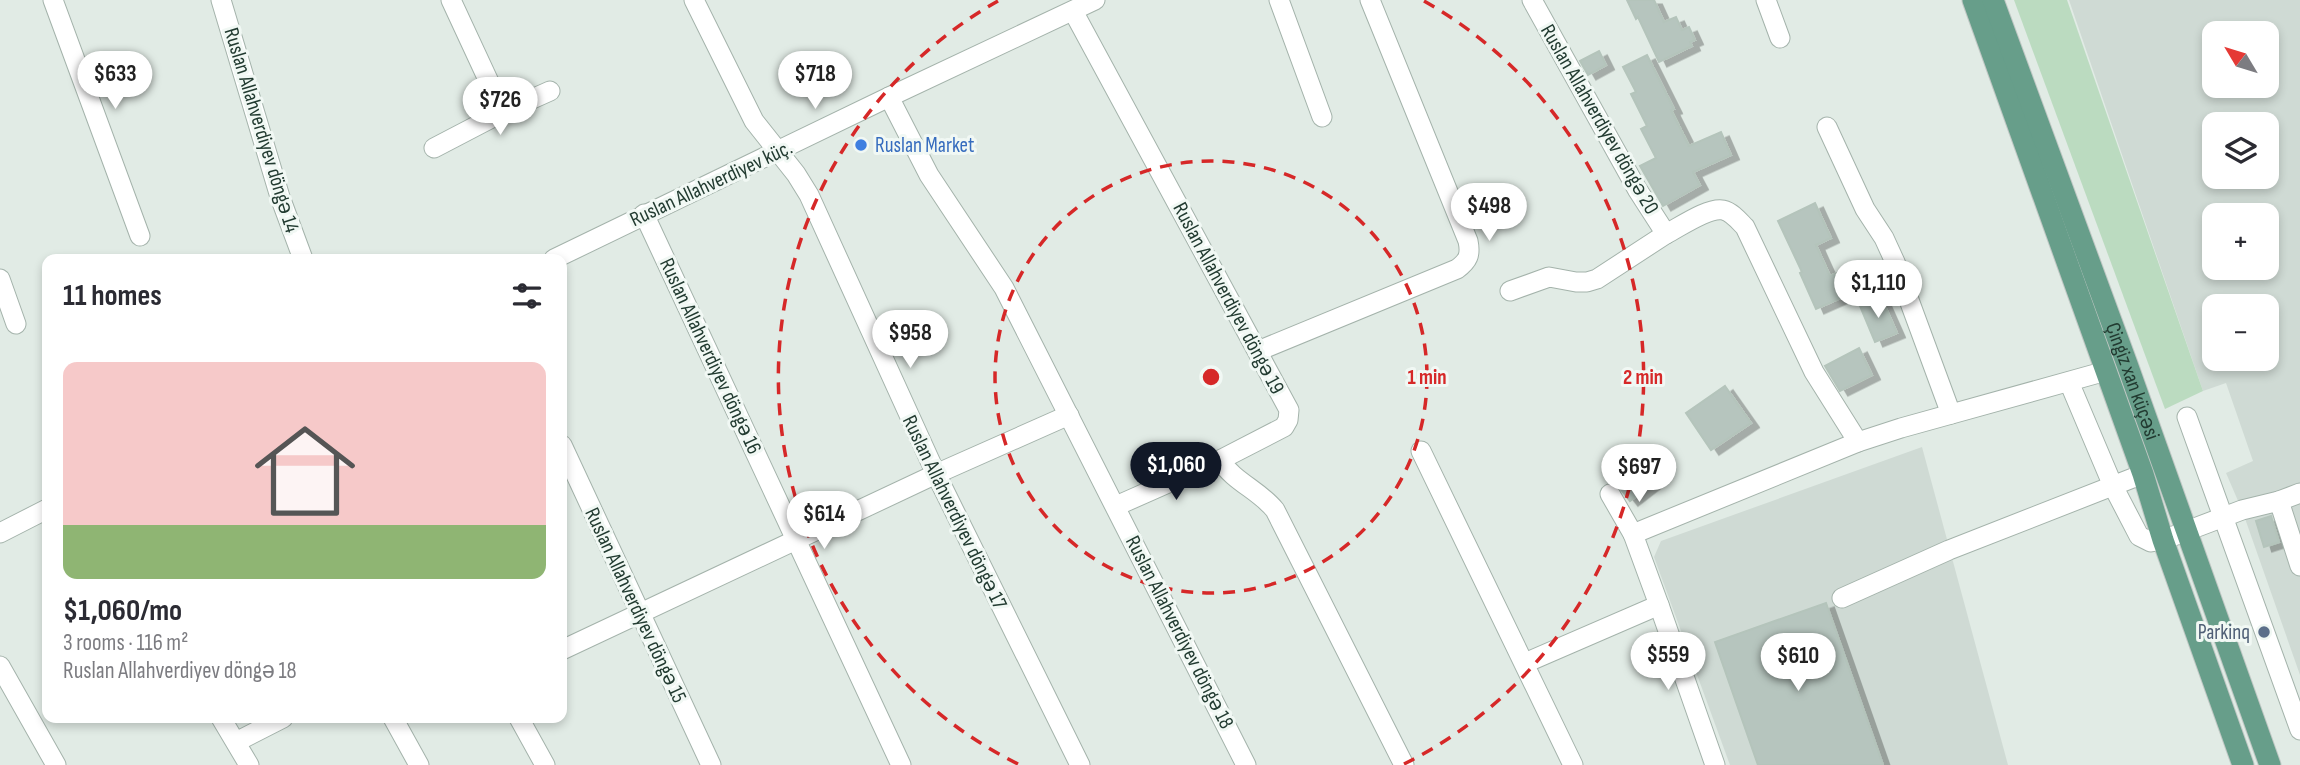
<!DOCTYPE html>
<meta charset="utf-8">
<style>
:root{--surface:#fff;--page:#f2f2f3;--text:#2b2b33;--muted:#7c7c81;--line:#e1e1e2;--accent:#111827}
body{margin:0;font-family:"Sofia Sans Condensed",sans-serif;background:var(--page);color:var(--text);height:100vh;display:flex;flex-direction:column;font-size:26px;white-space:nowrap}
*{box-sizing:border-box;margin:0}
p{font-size:23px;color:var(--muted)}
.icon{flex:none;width:38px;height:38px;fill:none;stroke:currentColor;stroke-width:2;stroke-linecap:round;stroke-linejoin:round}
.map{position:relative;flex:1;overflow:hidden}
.side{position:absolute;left:42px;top:254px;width:525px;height:469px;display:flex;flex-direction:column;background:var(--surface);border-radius:14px;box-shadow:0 4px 10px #0003}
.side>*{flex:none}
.needle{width:46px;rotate:308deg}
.buttons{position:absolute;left:2202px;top:21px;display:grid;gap:14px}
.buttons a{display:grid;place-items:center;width:77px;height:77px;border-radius:14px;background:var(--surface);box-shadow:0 4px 10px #0003;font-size:35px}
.price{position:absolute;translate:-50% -60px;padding:0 16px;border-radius:24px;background:#fff;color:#222;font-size:23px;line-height:46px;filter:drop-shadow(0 2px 4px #0008)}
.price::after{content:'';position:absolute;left:50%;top:42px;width:21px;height:16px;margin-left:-10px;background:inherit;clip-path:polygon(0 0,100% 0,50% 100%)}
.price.current{background:var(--accent);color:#fff}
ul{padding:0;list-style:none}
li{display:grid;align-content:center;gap:14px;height:371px;padding:0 21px}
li+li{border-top:2px solid var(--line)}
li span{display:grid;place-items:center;height:217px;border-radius:14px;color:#555}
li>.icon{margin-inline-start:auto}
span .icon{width:126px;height:126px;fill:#fffc;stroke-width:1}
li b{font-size:30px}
h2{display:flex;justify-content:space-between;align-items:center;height:84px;padding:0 21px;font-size:30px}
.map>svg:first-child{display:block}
.built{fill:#cfdad4;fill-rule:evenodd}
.green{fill:#bbdbc0}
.building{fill:#b6c5be;stroke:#b4c4bb;stroke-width:2;filter:url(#shadow)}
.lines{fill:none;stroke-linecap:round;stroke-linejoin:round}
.minor-casing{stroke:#a4b3ab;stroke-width:21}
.major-casing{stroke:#c1c8c5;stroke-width:23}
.minor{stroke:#fff;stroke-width:19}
.major{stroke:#679e8a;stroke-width:21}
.ring{fill:none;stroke:#d62828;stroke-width:3.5;stroke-dasharray:12 9}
.shop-dot{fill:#3f7fe0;stroke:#f1f8f4;stroke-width:2.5}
.service-dot{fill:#5c6f8a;stroke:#f1f8f4;stroke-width:2.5}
.labels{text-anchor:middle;stroke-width:6;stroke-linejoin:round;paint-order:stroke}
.street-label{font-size:21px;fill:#223b31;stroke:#f1f8f4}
.shop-label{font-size:21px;fill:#366cbe;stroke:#f1f8f4;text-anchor:start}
.service-label{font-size:21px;fill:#4e5e75;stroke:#f1f8f4;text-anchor:end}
.centre{fill:#d62828;stroke:#f1f8f4;stroke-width:3.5}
.ring-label{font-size:21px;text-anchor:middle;font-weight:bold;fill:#d62828;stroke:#f1f8f4;stroke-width:6;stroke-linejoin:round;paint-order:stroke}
</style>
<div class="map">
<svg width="2300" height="765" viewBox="0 0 2300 765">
<defs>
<filter id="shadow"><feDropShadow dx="8" dy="4.5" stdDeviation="0" flood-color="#0004"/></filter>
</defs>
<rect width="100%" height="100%" fill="#e1ebe5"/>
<g class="built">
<path d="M2069,0H2300V675L2242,510L2226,473L2253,461L2226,383L2203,391ZM2214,33H2266V86H2214ZM2214,124H2266V177H2214ZM2214,215H2266V268H2214ZM2214,306H2266V359H2214Z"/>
<path d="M1922,447L2008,765H1730L1654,557L1661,541Z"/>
</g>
<path class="green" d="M2014,0H2067L2203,391L2165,409Z"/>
<g class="building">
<path d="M1627,0H1654L1664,22L1676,17L1682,30L1689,27L1695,40L1690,42L1692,46L1659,62L1638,17L1636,19Z"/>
<path d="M1599,51L1606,65L1588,75L1580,61Z"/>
<path d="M1647,55L1674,109L1671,110L1689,146L1721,132L1731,155L1693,172L1700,185L1663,206L1640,166L1656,158L1641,129L1647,126L1631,94L1636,92L1623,67Z"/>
<path d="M1815,203L1831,238L1816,245L1830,276L1842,271L1852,293L1816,309L1800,273L1802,272L1778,221Z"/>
<path d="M1881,297L1897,333L1875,342L1860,306Z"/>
<path d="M1859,348L1872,375L1840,391L1825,366Z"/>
<path d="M1725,386L1751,423L1711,450L1686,413Z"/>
<path d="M1639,449L1661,477L1630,501L1608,473Z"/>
<path d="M2271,516L2279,542L2264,547L2256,521Z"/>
<path d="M1826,603L1883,765H1758L1715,642Z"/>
</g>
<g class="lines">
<g class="minor-casing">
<g id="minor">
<path d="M53,0L140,236"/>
<path d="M221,0L280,197L303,259"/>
<path d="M451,0L503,112"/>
<path d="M694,0L754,121L796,174L809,195L936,474L1080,765"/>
<path d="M1279,0L1322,117"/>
<path d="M1532,0L1637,189L1666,234C1680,227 1708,207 1723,210C1732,212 1739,221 1745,227L1814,372L1858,442L1901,428L2106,371"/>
<path d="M1766,0L1780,38"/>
<path d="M1073,11L1289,410L1288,420L1284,427L1220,460C1234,482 1259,490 1275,510L1404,765"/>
<path d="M889,97L929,175L1004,288L1246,765"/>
<path d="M1827,127L1865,209L1884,238L1895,262L1951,414"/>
<path d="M434,148L503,112L550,91"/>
<path d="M644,214L901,765"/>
<path d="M554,259L889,97L1095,0"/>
<path d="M0,279L16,324"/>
<path d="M1510,291L1549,277L1576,282H1587L1597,279L1666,234"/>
<path d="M1258,351L1457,269C1468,261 1471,255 1468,241L1370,0"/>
<path d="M2069,382L2113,486L2139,536L2151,542L2163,540L2242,510L2279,501L2300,566"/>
<path d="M2187,417L2300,730"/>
<path d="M562,445L711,765"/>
<path d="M1421,451L1573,765"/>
<path d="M1610,494L1633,534"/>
<path d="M2279,501L2300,493"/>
<path d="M1116,506L1220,460"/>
<path d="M0,533L47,509"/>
<path d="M1842,598L1949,550L2143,474"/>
<path d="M1659,605L1715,765"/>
<path d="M562,650L936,474L1069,415"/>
<path d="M1525,663L1659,605L1633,534L1858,442"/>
<path d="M0,666L56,765"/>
<path d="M221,718L249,765"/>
<path d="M393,718L419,765"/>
<path d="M519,718L545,765"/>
<path d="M236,742L283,718"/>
</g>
</g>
<g class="major-casing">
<g id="major">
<path d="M1973,0L2143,474L2163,540L2243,765"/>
<path id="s1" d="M1993,0L2127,364L2270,765"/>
</g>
</g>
<use href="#minor" class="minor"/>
<use href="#major" class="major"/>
</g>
<g class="ring">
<circle cx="1211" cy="377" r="216"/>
<path d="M1018 764A432 432 0 0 1 998 1M1424 1A432 432 0 0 1 1404 764"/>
</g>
<circle class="shop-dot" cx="861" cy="145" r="7"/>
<circle class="service-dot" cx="2264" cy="632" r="7"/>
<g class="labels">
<g class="street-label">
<text transform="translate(1600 119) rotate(60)" y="7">Ruslan Allahverdiyev döngə 20</text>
<text transform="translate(262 130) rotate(73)" y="7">Ruslan Allahverdiyev döngə 14</text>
<text transform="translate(711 183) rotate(-25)" y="7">Ruslan Allahverdiyev küç.</text>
<text transform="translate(1229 298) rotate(62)" y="7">Ruslan Allahverdiyev döngə 19</text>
<text transform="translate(711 356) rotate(65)" y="7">Ruslan Allahverdiyev döngə 16</text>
<text dy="7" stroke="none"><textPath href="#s1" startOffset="406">Çingiz xan küçəsi</textPath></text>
<text transform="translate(955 512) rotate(64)" y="7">Ruslan Allahverdiyev döngə 17</text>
<text transform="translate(636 605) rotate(65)" y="7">Ruslan Allahverdiyev döngə 15</text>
<text transform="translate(1180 632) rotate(63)" y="7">Ruslan Allahverdiyev döngə 18</text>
</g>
<g class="shop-label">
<text x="875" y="152">Ruslan Market</text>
</g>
<g class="service-label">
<text x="2250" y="639">Parkinq</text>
</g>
</g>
<circle cx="1211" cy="377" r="10" class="centre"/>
<g class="ring-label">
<text x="1427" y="384">1 min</text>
<text x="1643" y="384">2 min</text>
</g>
</svg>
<div class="buttons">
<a><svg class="needle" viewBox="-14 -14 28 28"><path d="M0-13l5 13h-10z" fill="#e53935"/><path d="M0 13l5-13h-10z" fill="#7c7c81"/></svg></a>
<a><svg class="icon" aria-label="layers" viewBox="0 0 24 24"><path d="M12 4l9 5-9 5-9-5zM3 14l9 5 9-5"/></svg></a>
<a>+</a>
<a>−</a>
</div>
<b class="price" style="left:115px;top:111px">$633</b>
<b class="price" style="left:815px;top:111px">$718</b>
<b class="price" style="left:500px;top:137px">$726</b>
<b class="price" style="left:1489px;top:243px">$498</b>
<b class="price" style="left:1878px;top:320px">$1,110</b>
<b class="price" style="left:910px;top:370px">$958</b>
<b class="price current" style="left:1176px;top:502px">$1,060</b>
<b class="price" style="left:1639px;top:504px">$697</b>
<b class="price" style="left:824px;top:551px">$614</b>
<b class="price" style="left:1668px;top:692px">$559</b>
<b class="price" style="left:1798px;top:693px">$610</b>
<section class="side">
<h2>11 homes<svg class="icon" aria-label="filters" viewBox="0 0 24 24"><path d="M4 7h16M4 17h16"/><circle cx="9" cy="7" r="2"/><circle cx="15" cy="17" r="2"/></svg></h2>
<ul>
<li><span style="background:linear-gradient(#f6c9c9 75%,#8fb573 0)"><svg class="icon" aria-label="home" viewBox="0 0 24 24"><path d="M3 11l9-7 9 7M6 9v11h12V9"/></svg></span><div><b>$1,060/mo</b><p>3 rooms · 116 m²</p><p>Ruslan Allahverdiyev döngə 18</p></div></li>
</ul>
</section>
</div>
